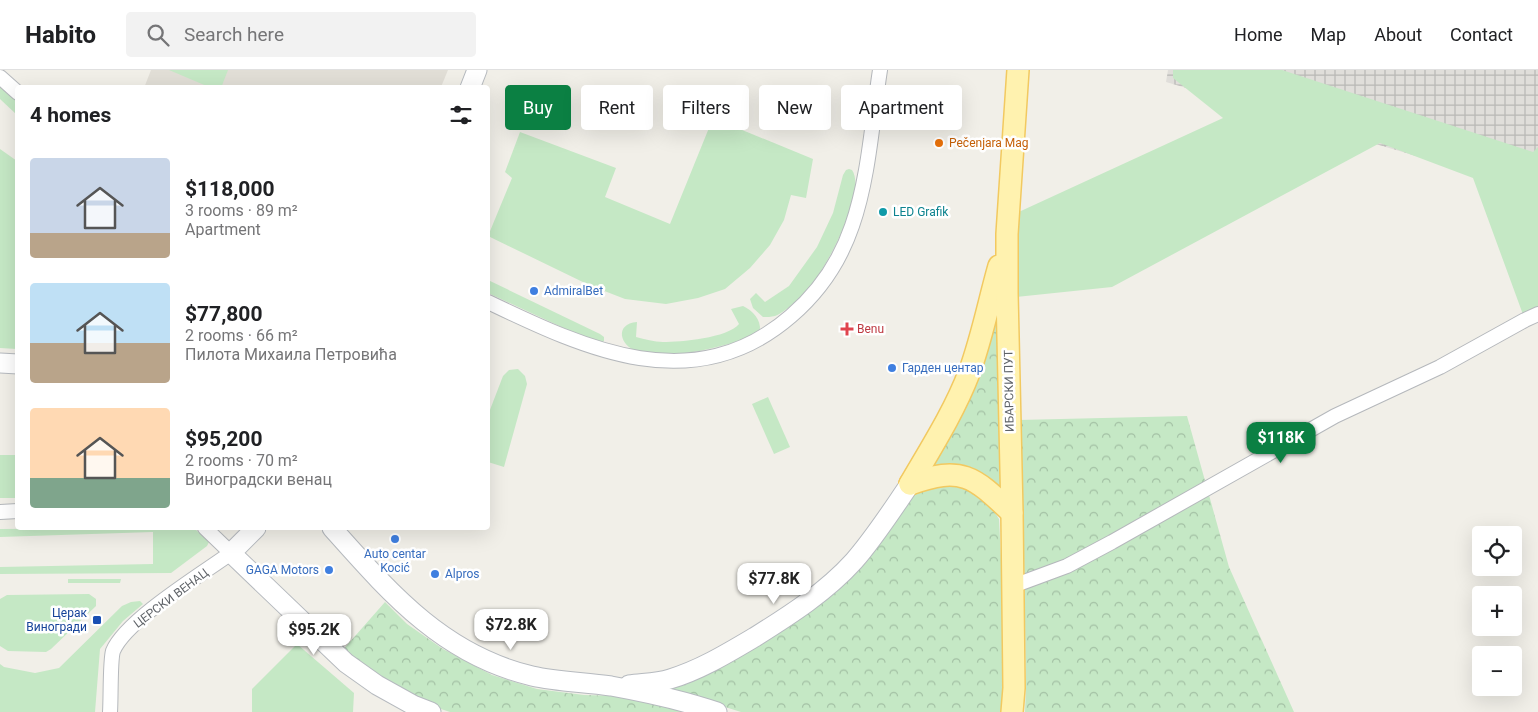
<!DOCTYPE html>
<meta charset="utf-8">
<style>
:root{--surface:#fff;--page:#f2f2f2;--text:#202124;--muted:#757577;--line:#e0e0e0;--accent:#0b8043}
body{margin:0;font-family:Roboto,sans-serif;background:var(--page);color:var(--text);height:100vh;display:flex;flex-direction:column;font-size:19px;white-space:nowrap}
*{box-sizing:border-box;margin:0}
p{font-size:16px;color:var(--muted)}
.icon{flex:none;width:28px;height:28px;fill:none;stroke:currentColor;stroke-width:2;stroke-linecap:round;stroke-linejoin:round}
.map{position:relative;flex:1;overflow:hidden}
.side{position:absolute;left:15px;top:15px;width:475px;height:445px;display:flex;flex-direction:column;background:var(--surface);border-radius:5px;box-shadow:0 5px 20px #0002}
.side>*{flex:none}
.guide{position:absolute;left:505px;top:15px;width:475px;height:45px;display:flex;gap:10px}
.buttons{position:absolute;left:1472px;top:456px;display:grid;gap:10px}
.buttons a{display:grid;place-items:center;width:50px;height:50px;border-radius:5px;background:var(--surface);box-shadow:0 5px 20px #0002;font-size:25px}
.price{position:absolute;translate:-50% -42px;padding:0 11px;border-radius:10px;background:#fff;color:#222;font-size:16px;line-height:32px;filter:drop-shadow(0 1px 2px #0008)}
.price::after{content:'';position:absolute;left:50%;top:30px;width:15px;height:11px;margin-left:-8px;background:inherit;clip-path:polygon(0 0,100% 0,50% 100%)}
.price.active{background:var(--accent);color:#fff}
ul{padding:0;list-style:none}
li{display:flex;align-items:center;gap:15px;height:125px;padding:0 15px}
li span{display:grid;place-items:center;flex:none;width:140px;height:100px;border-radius:5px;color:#555}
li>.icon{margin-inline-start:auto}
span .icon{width:60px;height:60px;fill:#fffc;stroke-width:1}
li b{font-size:21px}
h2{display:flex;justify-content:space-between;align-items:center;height:60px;padding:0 15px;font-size:21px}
.chip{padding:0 18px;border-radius:5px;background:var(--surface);box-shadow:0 5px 20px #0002;font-size:18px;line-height:45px}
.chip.active{background:var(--accent);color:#fff}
header{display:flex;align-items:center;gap:30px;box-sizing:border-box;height:70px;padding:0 25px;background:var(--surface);border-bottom:1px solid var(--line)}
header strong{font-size:24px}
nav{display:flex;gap:28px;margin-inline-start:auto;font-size:18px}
.search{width:350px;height:45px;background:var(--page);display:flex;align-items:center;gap:12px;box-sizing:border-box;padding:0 18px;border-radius:5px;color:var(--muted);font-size:19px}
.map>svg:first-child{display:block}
.industrial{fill:url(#industrial-grid)}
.education{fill:#e1ded6}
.green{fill:#c5e8c5}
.forest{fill:url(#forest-crowns)}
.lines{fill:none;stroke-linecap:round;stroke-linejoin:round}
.street-casing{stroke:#b5b8bc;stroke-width:16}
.secondary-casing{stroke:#b6babf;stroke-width:21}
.primary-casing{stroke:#f2c960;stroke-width:24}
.street{stroke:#fff;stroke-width:14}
.secondary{stroke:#fff;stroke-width:19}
.primary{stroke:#fff2af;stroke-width:21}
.food-dot{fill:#e8710a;stroke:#fff;stroke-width:2}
.culture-dot{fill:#0f9aa8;stroke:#fff;stroke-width:2}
.shop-dot{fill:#3f7fe0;stroke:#fff;stroke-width:2}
.health-dot{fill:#e0444e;stroke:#fff;stroke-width:2}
.transit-dot{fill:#1a4fb4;stroke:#fff;stroke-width:2}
.labels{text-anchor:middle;stroke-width:5;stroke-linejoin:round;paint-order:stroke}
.food-label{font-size:12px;fill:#c56008;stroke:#fff;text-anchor:start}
.culture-label{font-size:12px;fill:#0d838f;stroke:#fff;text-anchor:start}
.shop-label{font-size:12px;fill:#366cbe;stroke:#fff;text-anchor:start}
.health-label{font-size:12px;fill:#be3a42;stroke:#fff;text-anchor:start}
.street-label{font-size:12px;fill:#5f6368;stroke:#fff}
.transit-label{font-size:12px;fill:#164399;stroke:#fff;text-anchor:end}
</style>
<header>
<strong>Habito</strong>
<div class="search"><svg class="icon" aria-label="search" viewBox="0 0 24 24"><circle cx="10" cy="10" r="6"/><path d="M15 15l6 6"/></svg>Search here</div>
<nav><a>Home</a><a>Map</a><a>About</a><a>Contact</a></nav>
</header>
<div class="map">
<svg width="1538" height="642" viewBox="0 0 1538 642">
<defs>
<pattern id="industrial-grid" width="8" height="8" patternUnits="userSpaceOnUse" patternTransform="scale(1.25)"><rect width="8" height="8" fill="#e0deda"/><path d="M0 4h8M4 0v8" fill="none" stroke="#b9b8b5"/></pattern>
<pattern id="forest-crowns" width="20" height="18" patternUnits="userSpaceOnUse" patternTransform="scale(1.25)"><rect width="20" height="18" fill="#c5e8c5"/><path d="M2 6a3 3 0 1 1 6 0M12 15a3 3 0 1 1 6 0" fill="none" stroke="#a3c0a4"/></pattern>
</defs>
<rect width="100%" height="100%" fill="#f1efe8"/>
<path class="industrial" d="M1168,0H1538V122L1166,12Z"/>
<path class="education" d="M151,0H448L441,17L144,18Z"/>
<g class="green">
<path d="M169,0H228L221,18L209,17Z"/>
<path d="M1173,0H1282L1533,82L1538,77V244L1525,250L1473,108L1380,73L1112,217L1006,228L1008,147L1223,48L1173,8Z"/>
<path d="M0,14L17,30V45L0,29Z"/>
<path d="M713,48L813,89L806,128L791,125L784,150L770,175L750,198L725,219L698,228L666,234L625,229L589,215L488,166L512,108L505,102L520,62L616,98L605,127L670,154Z"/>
<path d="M0,79L17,91V279L0,278Z"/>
<path d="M849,99L852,100C867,122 829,191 815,210C807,221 788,241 775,246C771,247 767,247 763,247L753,238L750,229L756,223L765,232L789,216L817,177L833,143L843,105L846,100Z"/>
<path d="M488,210L600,264L604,267V271L601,273H596L488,223Z"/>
<path d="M743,236C753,241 761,249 760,261L754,267C717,277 676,291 637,281C620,276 614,254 637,252L636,267C645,269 654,272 663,272C680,272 728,268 739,254L731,239Z"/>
<path d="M518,299L525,306L527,314L504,397L488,392V345L503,306L509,300Z"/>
<path d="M768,327L790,377L774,384L752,334Z"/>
<rect x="0" y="385" width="17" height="43"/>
<path d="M122,458H194L209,472L207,476L171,503L0,504V497L153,494V462L0,467V459Z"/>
<path d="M68,509H121L120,513H68Z"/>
<path d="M89,524L96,529V536L51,579L46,582L8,581L0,576V529L7,525Z"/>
<path d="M140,531L143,534L123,551L100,579L95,642H0V594L4,597L35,603L59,598L122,536L131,532Z"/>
<path d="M297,574L354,623L353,642H252V619Z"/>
</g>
<g class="forest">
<path d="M997,230L1002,425L977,407L915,410Z"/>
<path d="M1187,346L1229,497L1294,642H1025L1026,619L1024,483L1018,350Z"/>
<path d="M956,412L983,425L999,449L1004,550L1003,642H741L658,616L794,545L910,426L930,413Z"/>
<path d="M385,532L407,554L443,579L492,605L537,619L584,625L622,626L694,642H450C410,629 376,605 341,582Z"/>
</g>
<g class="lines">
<g class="street-casing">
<g id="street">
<path d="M0,7L18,23"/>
<path d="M488,232C586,279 694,330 791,246C819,222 840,191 852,156C869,107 872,52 880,0"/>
<path d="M0,442L18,441"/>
<path d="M1013,516L1067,496L1112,472L1335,346L1440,297L1525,250L1538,244"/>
<path d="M110,642C111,630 110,590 113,581C126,550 202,504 231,483L205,458"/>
</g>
</g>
<g class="secondary-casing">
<g id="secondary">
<path d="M470,18L477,0"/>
<path d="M0,293L18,294"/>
<path d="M256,458L231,483L346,593L377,615L413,635L431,642"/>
<path d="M332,458C390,523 443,585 532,606C558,612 585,612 611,616C644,622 685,631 717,642"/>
<path d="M629,615C643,613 657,613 670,609C700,600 728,583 755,567C790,545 826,522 854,491C875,467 892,440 910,414"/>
</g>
</g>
<g class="primary-casing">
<g id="primary">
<path d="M910,414C931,378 954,342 969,303C982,268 989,231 999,196"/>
<path d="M910,414C963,395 974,407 1012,443"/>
<path d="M1012,642L1014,618L1012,443L1007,223V164L1018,0"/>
</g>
</g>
<use href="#street" class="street"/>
<use href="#secondary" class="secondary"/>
<use href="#primary" class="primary"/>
</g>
<circle class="food-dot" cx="939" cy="73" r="5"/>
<circle class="culture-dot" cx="883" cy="142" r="5"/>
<g class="shop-dot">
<circle cx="534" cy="221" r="5"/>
<circle cx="892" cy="298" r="5"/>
<circle cx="395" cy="469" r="5"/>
<circle cx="329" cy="500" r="5"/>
<circle cx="435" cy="504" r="5"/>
</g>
<path class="health-dot" d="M844.5 251.5h5v5h5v5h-5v5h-5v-5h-5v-5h5z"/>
<rect class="transit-dot" x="92" y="545" width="10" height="10" rx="2.5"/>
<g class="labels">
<g class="food-label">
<text x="949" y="77">Pečenjara Mag</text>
</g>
<g class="culture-label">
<text x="893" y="146">LED Grafik</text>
</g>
<g class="shop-label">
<text x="544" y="225">AdmiralBet</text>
<text x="902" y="302">Гарден центар</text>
<text x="395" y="488" text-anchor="middle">Auto centar<tspan x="395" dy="14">Kocić</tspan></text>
<text x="319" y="504" text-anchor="end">GAGA Motors</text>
<text x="445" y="508">Alpros</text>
</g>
<g class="health-label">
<text x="857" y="263">Benu</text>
</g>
<g class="street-label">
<text transform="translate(1009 321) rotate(-91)" y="4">ИБАРСКИ ПУТ</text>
<text transform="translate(171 528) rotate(-37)" y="4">ЦЕРСКИ ВЕНАЦ</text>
</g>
<g class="transit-label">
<text x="87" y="547">Церак<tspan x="87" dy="14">Виногради</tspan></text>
</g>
</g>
</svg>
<div class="buttons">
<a><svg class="icon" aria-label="locate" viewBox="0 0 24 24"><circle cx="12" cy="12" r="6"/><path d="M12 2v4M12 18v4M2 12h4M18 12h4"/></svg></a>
<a>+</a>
<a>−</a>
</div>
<b class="price active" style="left:1281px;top:394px">$118K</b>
<b class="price" style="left:774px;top:535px">$77.8K</b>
<b class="price" style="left:511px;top:581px">$72.8K</b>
<b class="price" style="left:314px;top:586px">$95.2K</b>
<div class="guide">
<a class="chip active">Buy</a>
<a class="chip">Rent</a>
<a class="chip">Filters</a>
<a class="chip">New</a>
<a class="chip">Apartment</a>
</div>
<section class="side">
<h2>4 homes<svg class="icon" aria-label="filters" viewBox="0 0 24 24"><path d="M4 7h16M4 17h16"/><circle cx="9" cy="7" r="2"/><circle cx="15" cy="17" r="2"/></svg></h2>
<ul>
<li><span style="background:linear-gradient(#c9d6e8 75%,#b9a48a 0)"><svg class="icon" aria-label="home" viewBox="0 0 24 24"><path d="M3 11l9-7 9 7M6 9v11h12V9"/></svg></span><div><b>$118,000</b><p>3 rooms · 89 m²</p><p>Apartment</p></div></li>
<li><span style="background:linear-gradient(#bfe0f5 60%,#b9a48a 0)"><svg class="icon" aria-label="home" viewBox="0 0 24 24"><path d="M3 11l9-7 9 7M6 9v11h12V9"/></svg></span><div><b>$77,800</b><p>2 rooms · 66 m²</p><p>Пилота Михаила Петровића</p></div></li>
<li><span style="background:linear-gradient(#ffd9b3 70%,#7fa58c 0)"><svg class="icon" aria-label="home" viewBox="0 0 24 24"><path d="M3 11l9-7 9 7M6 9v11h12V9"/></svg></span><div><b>$95,200</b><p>2 rooms · 70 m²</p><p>Виноградски венац</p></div></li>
</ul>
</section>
</div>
